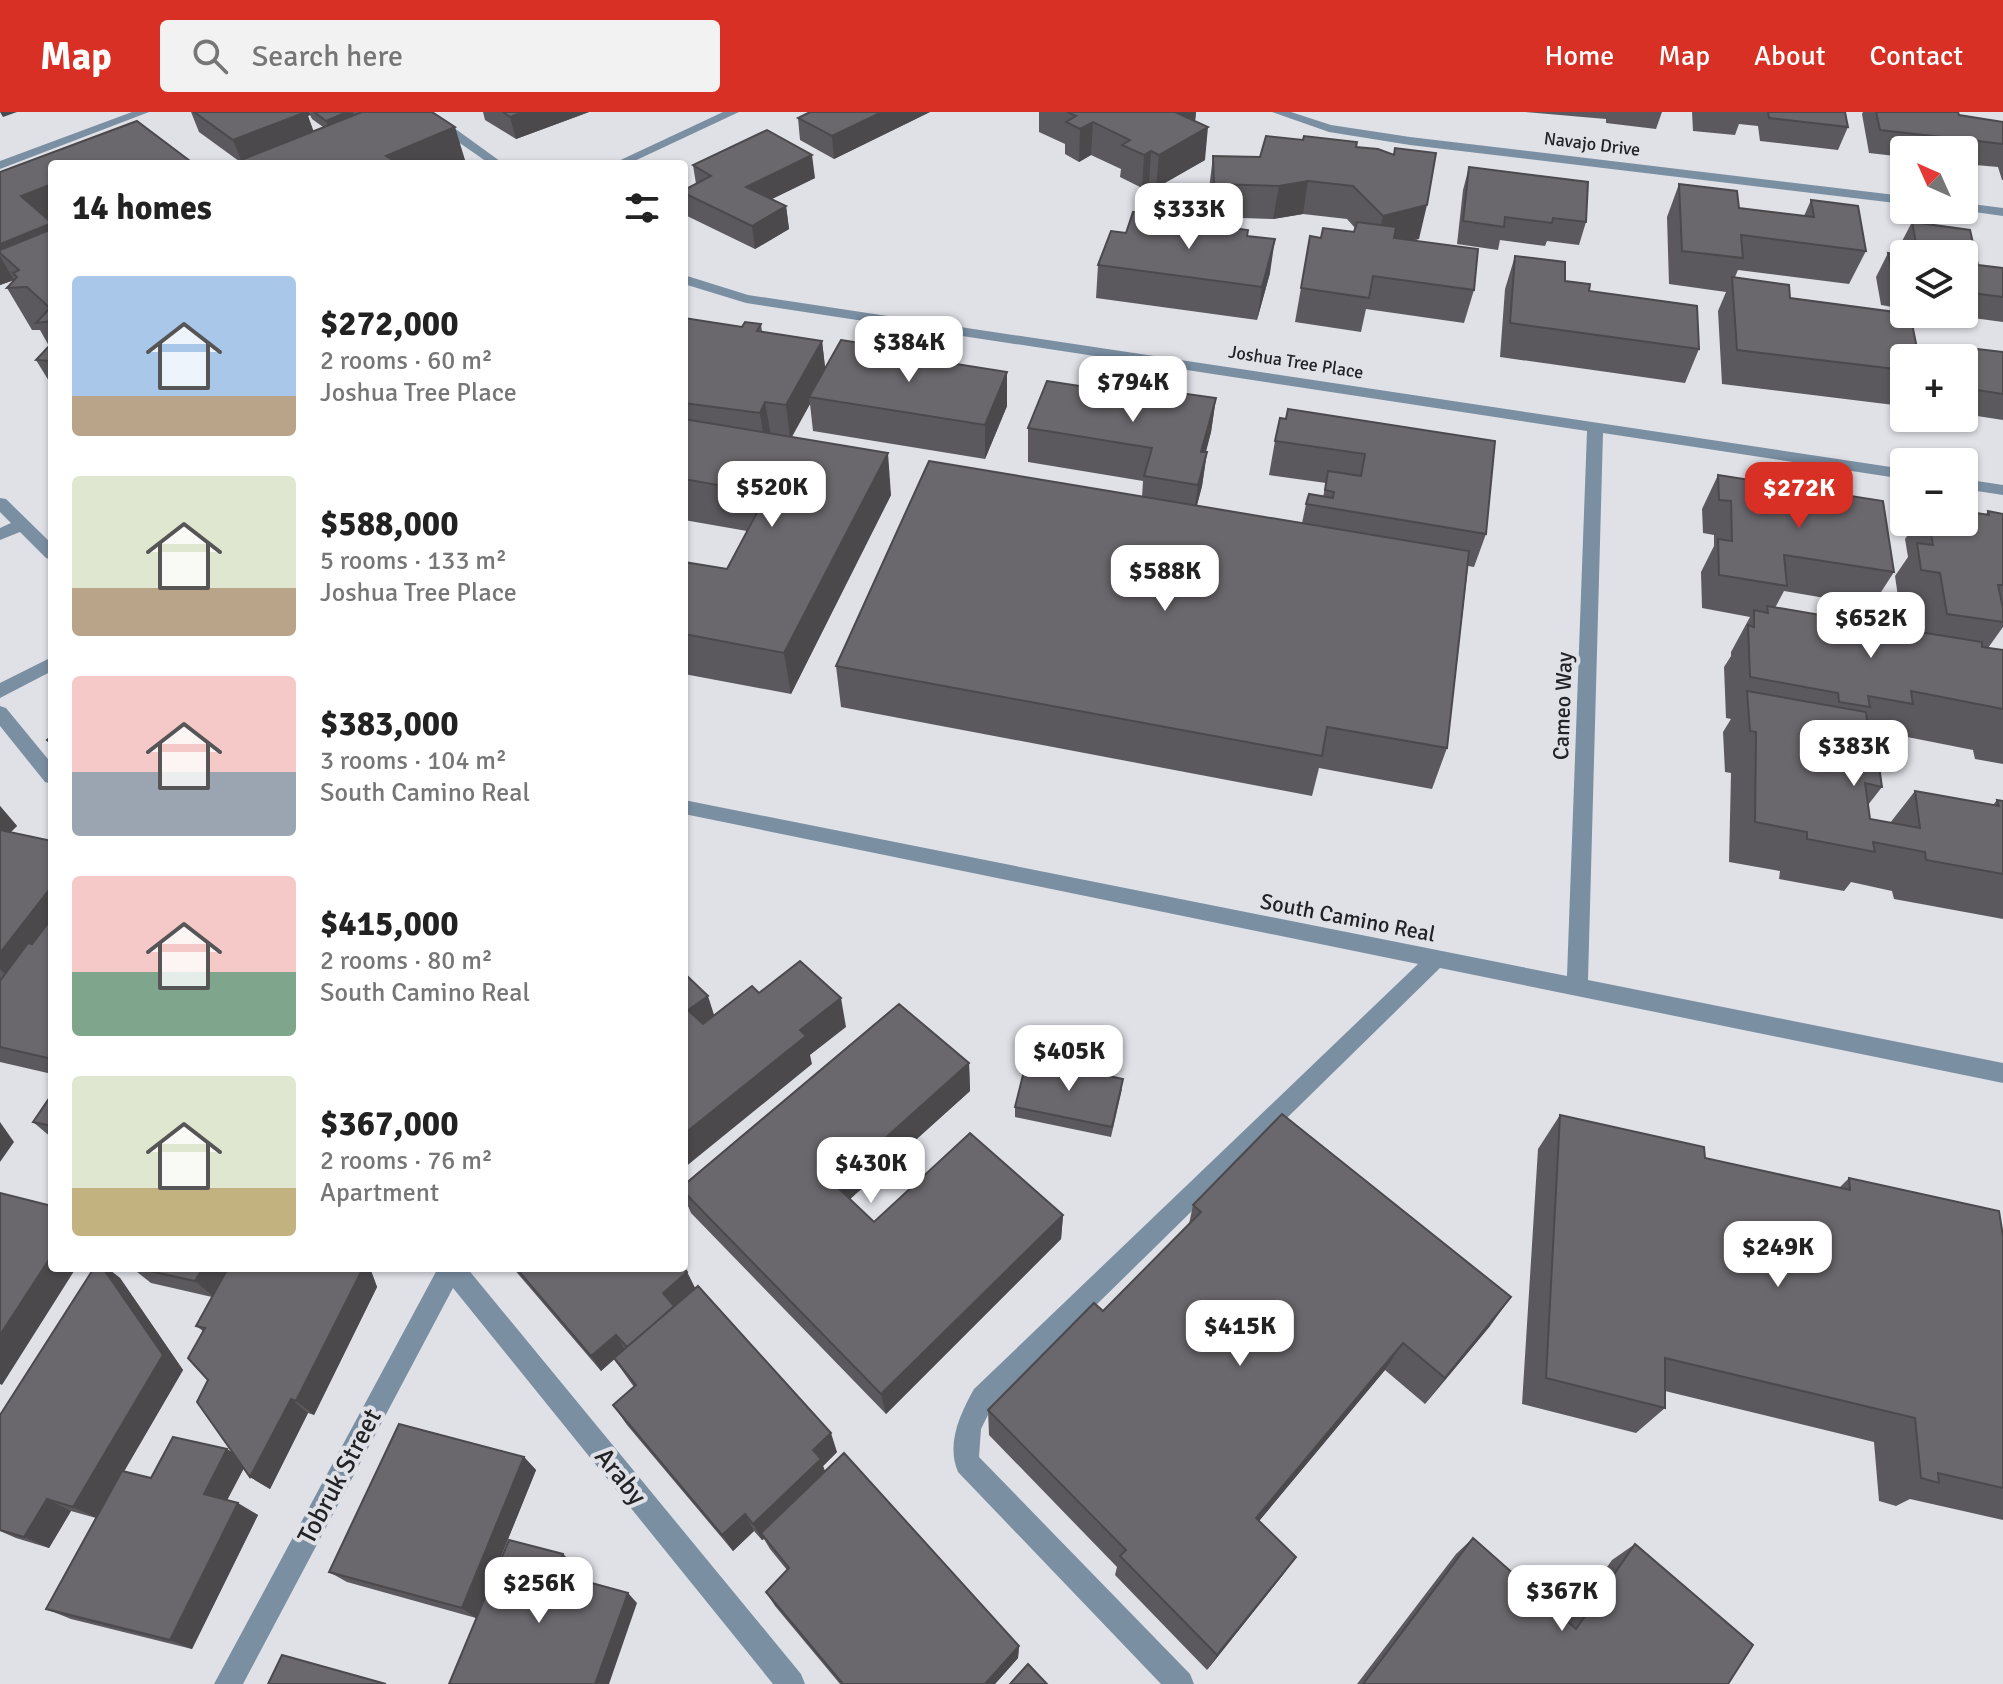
<!DOCTYPE html>
<meta charset="utf-8">
<style>
:root{--surface:#fff;--page:#f2f2f2;--text:#222;--muted:#767676;--accent:#d93025}
body{margin:0;font-family:Signika,sans-serif;background:var(--page);color:var(--text);height:100vh;display:flex;flex-direction:column;font-size:30px;white-space:nowrap}
*{box-sizing:border-box;margin:0}
p{font-size:26px;color:var(--muted)}
.icon{flex:none;width:44px;height:44px;fill:none;stroke:currentColor;stroke-width:2;stroke-linecap:round;stroke-linejoin:round}
.map{position:relative;flex:1;overflow:hidden}
.sheet{position:absolute;left:48px;top:48px;width:640px;height:1112px;display:flex;flex-direction:column;background:var(--surface);border-radius:8px;box-shadow:0 2px 6px #0004}
.sheet>*{flex:none}
.needle{width:52px;rotate:315deg}
.tools{position:absolute;left:1890px;top:24px;display:grid;gap:16px}
.tools a{display:grid;place-items:center;width:88px;height:88px;border-radius:8px;background:var(--surface);box-shadow:0 2px 6px #0004;font-size:40px}
.price{position:absolute;translate:-50% -68px;padding:0 18px;border-radius:16px;background:#fff;color:#222;font-size:26px;line-height:52px;filter:drop-shadow(0 2px 4px #0008)}
.price::after{content:'';position:absolute;left:50%;top:48px;width:24px;height:18px;margin-left:-12px;background:inherit;clip-path:polygon(0 0,100% 0,50% 100%)}
.price.current{background:var(--accent);color:#fff}
ul{padding:0;list-style:none}
li{display:flex;align-items:center;gap:24px;height:200px;padding:0 24px}
li span{display:grid;place-items:center;flex:none;width:224px;height:160px;border-radius:8px;color:#555}
li>.icon{margin-inline-start:auto}
span .icon{width:96px;height:96px;fill:#fffc;stroke-width:1}
li b{font-size:34px}
h2{display:flex;justify-content:space-between;align-items:center;height:96px;padding:0 24px;font-size:34px}
header{display:flex;align-items:center;gap:48px;box-sizing:border-box;height:112px;padding:0 40px;background:var(--accent);color:#fff}
header strong{font-size:38px}
nav{display:flex;gap:44px;margin-inline-start:auto;font-size:28px}
.search{width:560px;height:72px;background:var(--page);display:flex;align-items:center;gap:20px;box-sizing:border-box;padding:0 28px;border-radius:8px;color:var(--muted);font-size:30px}
.map>svg:first-child{display:block}
.lines{fill:none;stroke-linecap:round;stroke-linejoin:round}
.minor{fill:#7b8fa3;fill-rule:evenodd}
.wall{fill:#5c595e;fill-rule:evenodd}
.shaded-wall{fill:#4b494c}
.building{fill:#6b686d;stroke:#4b494c;stroke-width:2}
.labels{text-anchor:middle;stroke-width:8;stroke-linejoin:round;paint-order:stroke}
.far-street-label{font-size:18px;fill:#222325;stroke:#e0e1e7}
.street-label{font-size:22px;fill:#222325;stroke:#e0e1e7}
.near-street-label{font-size:26px;fill:#222325;stroke:#e0e1e7}
</style>
<header>
<strong>Map</strong>
<div class="search"><svg class="icon" aria-label="search" viewBox="0 0 24 24"><circle cx="10" cy="10" r="6"/><path d="M15 15l6 6"/></svg>Search here</div>
<nav><a>Home</a><a>Map</a><a>About</a><a>Contact</a></nav>
</header>
<div class="map">
<svg width="2003" height="1572" viewBox="0 0 2003 1572">
<rect width="100%" height="100%" fill="#e0e1e7"/>
<g class="lines">
<g class="minor">
<path d="M132,0H149L0,57V49Z"/>
<path d="M723,0H739L628,52H612Z"/>
<path d="M1272,0H1291L1331,13L1410,25L1904,84V92L1410,33L1329,20Z"/>
<path d="M442,9L446,10L504,52H490L438,16L436,13Z"/>
<path d="M1964,91L2003,96V104L1960,98H1964Z"/>
<path d="M684,163L748,183L1904,357V367L1603,321L1588,868L2003,951V971L1440,856L992,1295L981,1317L979,1345L1190,1562L1194,1572H1161L958,1360C946,1332 960,1302 974,1277L1418,852L684,702V688L1567,864L1587,319L746,191L684,172Z"/>
<path d="M1964,367L2003,373V383L1964,377Z"/>
<path d="M0,386L6,387L52,432V448L46,446L20,420L0,428V416L11,411L0,400Z"/>
<path d="M52,545V559L0,586V571Z"/>
<path d="M0,594L6,596L52,652V672L45,670L0,614Z"/>
<path d="M438,1156H467L801,1562L805,1572H773L453,1176L243,1572H214Z"/>
</g>
</g>
<g class="wall">
<path d="M191,0H432L465,48L455,52H243L199,20ZM310,3L312,7L323,15L313,19L308,4Z"/>
<path d="M483,0H589L516,27L485,8Z"/>
<path d="M930,0L834,47L800,28L798,6Z"/>
<path d="M1039,0H1196L1195,9L1205,48L1156,76L1149,72L1142,76L1120,65L1121,57L1091,43L1079,50L1065,42V32L1039,20Z"/>
<path d="M1525,0H1662L1656,17L1606,11V7Z"/>
<path d="M1692,0H1845L1848,15L1838,38L1760,29L1758,14L1739,12L1735,23L1693,19Z"/>
<path d="M1863,0H1958L1959,3L2003,10V68H2002L1998,55L1964,52V38H1904V45L1869,41L1862,2Z"/>
<path d="M1303,28L1356,35L1419,127L1412,128L1474,178L1464,211L1366,197L1361,220L1295,210L1310,124L1321,126L1354,120L1355,116L1347,107L1303,102L1273,107L1210,105L1209,77L1213,44L1260,45Z"/>
<path d="M52,52V274L36,248L49,234L40,218H32L7,176L14,168L0,173V60Z"/>
<path d="M693,53L815,66L772,87L786,94L789,117L755,137L685,103L684,78L696,72Z"/>
<path d="M1469,55L1586,110L1579,133L1547,129L1545,134L1500,128L1498,138L1457,132L1463,78Z"/>
<path d="M1679,72L1739,96L1804,104L1811,88L1866,139L1849,172L1738,158L1735,165L1790,186L1904,246V291L1902,294L1722,272L1718,199L1726,180L1669,172L1667,105Z"/>
<path d="M1173,105V108L1248,124L1270,161L1257,208L1096,186L1098,153L1126,121Z"/>
<path d="M1912,110L1970,118L1978,153L2003,156V210L1943,202H1964V142H1904V197L1881,193L1876,165L1888,141L1902,143L1900,133Z"/>
<path d="M1515,144L1565,169L1589,179L1699,237L1685,271L1500,245L1505,177Z"/>
<path d="M684,206L742,215L761,212L762,220L822,229L825,256L891,241L933,249L1007,294L985,347L813,319L810,292L792,325L891,383L791,582L684,562V450L727,457L747,419L684,408Z"/>
<path d="M1951,234L2003,240V308L1964,302V246H1944Z"/>
<path d="M1156,286H1216L1211,320L1206,340H1207L1202,374L1197,394L1302,411L1306,392L1323,385L1326,371L1269,363L1275,329H1495L1486,422L1474,455L1468,454L1447,636L1432,677L1319,656L1312,684L841,595L836,554L1142,385L1143,369L1028,350V316Z"/>
<path d="M1718,363L1894,460L1872,494L1784,479L1775,496L1856,514L1892,520L1895,516L1922,520L1918,494L1899,492L1895,464L1908,445L1905,427L1916,410H1964L1986,402L1988,399L2003,402V515L1988,536L2003,538V652L1975,647L1973,638L1892,622L1884,633L1870,630L1872,646L1882,675L1868,693L1870,707L1890,711L1915,679L1993,693L1997,688L2003,689V807L1894,787L1892,779L1851,770L1844,779L1779,767L1780,759L1729,750L1731,661L1725,660L1723,620L1731,607L1726,606L1724,555L1731,544V540L1750,505L1702,496L1701,460L1714,434V423L1703,421L1702,397Z"/>
<path d="M0,694L17,714L10,720L52,729V962L0,950Z"/>
<path d="M969,951L970,979L850,1087L874,1110L1063,1103L1061,1127L886,1302L691,1101L684,1085V1073Z"/>
<path d="M1122,977L1111,1025L1015,1005V995Z"/>
<path d="M52,982V1026L33,1010Z"/>
<path d="M1560,1003L1705,1046L1839,1076L1849,1066L2003,1124V1408L1910,1387L1896,1394L1879,1389L1874,1330L1665,1279V1296L1636,1321L1522,1292L1538,1037Z"/>
<path d="M1193,1093L1490,1214L1425,1292L1385,1258L1259,1409L1296,1445L1282,1464L1207,1558L1115,1463L1117,1455L989,1323L988,1298L1103,1199L1189,1112Z"/>
<path d="M94,1156H107L120,1166L183,1258L124,1359L151,1366L227,1337L234,1342L208,1268L203,1219L196,1214L212,1185L151,1171L132,1156H370L377,1175L314,1303L308,1301L270,1377L250,1365L244,1356L227,1388L258,1403L192,1537L71,1507L46,1497L96,1406L71,1399L49,1436L16,1426L0,1419V1303Z"/>
<path d="M513,1156H684L687,1160L695,1176L837,1340L823,1354L825,1359L1019,1534L1018,1546L995,1572H840L775,1494L766,1480L787,1458L770,1437L764,1427L762,1428L754,1419L733,1439L627,1313L613,1293L634,1275L614,1247L601,1259Z"/>
<path d="M524,1345L536,1358L476,1506L347,1470L329,1460Z"/>
<path d="M1473,1426L1568,1510L1612,1448L1635,1432L1728,1572H1357L1456,1442Z"/>
</g>
<g class="shaded-wall">
<path d="M0,0H17L3,5Z"/>
<path d="M292,0H309L310,3L308,4L315,23L241,48L233,28Z"/>
<path d="M347,0H353L356,10L330,20L326,9Z"/>
<path d="M523,0H589L516,27L510,5Z"/>
<path d="M882,0H930L834,47L832,24Z"/>
<path d="M1174,0H1196L1194,20Z"/>
<path d="M1093,10L1091,43L1079,50L1080,17Z"/>
<path d="M455,15L465,48L455,52H389L386,44Z"/>
<path d="M1208,15L1205,48L1156,76L1159,43Z"/>
<path d="M1151,39L1149,72L1142,76L1144,43Z"/>
<path d="M812,43L815,66L749,98L746,75Z"/>
<path d="M1308,69L1303,102L1273,107L1279,74Z"/>
<path d="M52,72V152L0,141V132L21,84Z"/>
<path d="M1427,93L1419,127L1376,137L1383,104Z"/>
<path d="M786,94L789,117L755,137L752,114Z"/>
<path d="M1275,127L1270,161L1257,208L1262,175Z"/>
<path d="M0,144L14,168L0,173Z"/>
<path d="M822,229L826,263L809,285L810,292L790,327L786,293Z"/>
<path d="M1007,260V294L985,347V313Z"/>
<path d="M1216,286L1211,320L1196,374L1201,340Z"/>
<path d="M765,290L771,324L765,335L760,301Z"/>
<path d="M1207,340L1202,374L1193,406L1198,373Z"/>
<path d="M888,341L891,383L791,582L784,541Z"/>
<path d="M0,694L17,714L0,731Z"/>
<path d="M52,774V820L14,871L0,857V841Z"/>
<path d="M708,884L717,912L698,927L688,898Z"/>
<path d="M841,886L846,915L810,943L812,952L684,1056V1022L800,918Z"/>
<path d="M969,951L970,979L839,1097L834,1072Z"/>
<path d="M0,1010L14,1030L0,1050Z"/>
<path d="M1063,1103L1061,1127L886,1302L881,1282Z"/>
<path d="M52,1143V1156H76L2,1273L0,1272V1223Z"/>
<path d="M103,1156H107L120,1166L183,1258L97,1406L73,1395Z"/>
<path d="M203,1156H230L214,1185L195,1169Z"/>
<path d="M361,1156H370L377,1175L314,1303L296,1289Z"/>
<path d="M687,1160L695,1176L674,1194L663,1181Z"/>
<path d="M1511,1185L1490,1214L1425,1292L1445,1266Z"/>
<path d="M616,1223L625,1238L601,1259L591,1244Z"/>
<path d="M1403,1231L1385,1258L1244,1427L1256,1406Z"/>
<path d="M291,1287L308,1301L270,1377L250,1365Z"/>
<path d="M831,1321L837,1340L823,1354L827,1365L761,1421L764,1427L762,1428L753,1412L813,1338Z"/>
<path d="M227,1337L247,1350L224,1394L204,1382Z"/>
<path d="M524,1345L536,1358L476,1506L462,1496Z"/>
<path d="M47,1387L71,1399L49,1436L24,1425Z"/>
<path d="M238,1391L258,1403L192,1537L170,1528Z"/>
<path d="M745,1402L754,1419L733,1439L722,1423Z"/>
<path d="M563,1442L574,1452L567,1471L555,1461Z"/>
<path d="M1296,1445L1282,1464L1207,1558L1217,1543Z"/>
<path d="M628,1481L637,1491L609,1572H595Z"/>
<path d="M1019,1534L1018,1546L995,1572H985Z"/>
</g>
<g class="building">
<path d="M194,0H306L233,28Z"/>
<path d="M314,0H347L326,9Z"/>
<path d="M362,0H432L455,15L386,44L399,52H247L241,48Z"/>
<path d="M503,0H523L510,5Z"/>
<path d="M810,0H882L832,24L798,6Z"/>
<path d="M1067,0H1175L1208,15L1159,43L1151,39L1144,43L1122,33L1130,28L1093,10L1080,17L1066,10L1076,4Z"/>
<path d="M1768,0H1845L1848,15L1769,6Z"/>
<path d="M1876,0H1958L1959,3L2003,10V32L1880,18Z"/>
<path d="M137,9L194,52H52V72L21,84L52,111L0,132V60Z"/>
<path d="M767,18L812,43L746,75L786,94L752,114L684,81V78L711,64L693,53Z"/>
<path d="M1266,24L1303,28L1304,24L1357,30L1356,35L1378,37L1394,43L1395,36L1436,41L1427,93L1383,104L1353,74L1308,69L1279,74L1214,72L1213,44L1260,45Z"/>
<path d="M1469,55L1588,70L1586,110L1553,106L1552,111L1505,105L1504,115L1463,109Z"/>
<path d="M1679,72L1737,79L1739,96L1814,105L1811,88L1858,94L1866,139L1741,123L1743,146L1682,139Z"/>
<path d="M1133,100L1173,105L1172,108L1248,118L1247,124L1275,127L1262,175L1098,153L1111,119L1126,121Z"/>
<path d="M1357,110L1396,115L1394,126L1478,137L1474,178L1373,164L1369,186L1301,176L1310,124L1321,126L1323,116L1354,120Z"/>
<path d="M1912,110L1970,118L1978,153L2003,156V185L1964,180V142H1918Z"/>
<path d="M52,117V209L36,211L50,196L27,175L7,176L17,165L13,161L19,158L0,141V138Z"/>
<path d="M1888,141L1904,143V171L1894,170Z"/>
<path d="M1515,144L1565,150V169L1590,172L1589,179L1697,194L1699,237L1510,211Z"/>
<path d="M1732,165L1789,173L1790,186L1910,202L1919,246H1904V258L1737,238Z"/>
<path d="M684,206L742,215L745,210L761,212L757,219L822,229L786,293L765,290L760,301L684,291Z"/>
<path d="M841,228L891,236L889,241L904,244L908,239L933,243L931,248L1007,260L985,313L809,285Z"/>
<path d="M52,233V249L36,248L49,234Z"/>
<path d="M1951,234L2003,240V282L1964,276V246H1955Z"/>
<path d="M1047,269L1099,277L1109,274L1127,276L1138,283L1156,286L1159,278L1216,286L1201,340H1207L1198,373L1144,364L1152,336L1028,316Z"/>
<path d="M1288,297L1495,329L1486,422L1306,392L1309,382L1333,386L1334,380L1325,378L1328,359L1361,364L1365,342L1275,329L1280,306L1286,307Z"/>
<path d="M684,307L888,341L784,541L684,522V450L727,457L767,382L684,367Z"/>
<path d="M929,349L1469,439L1447,636L1327,615L1322,644L836,554Z"/>
<path d="M1718,363L1883,389L1894,460L1784,443L1787,474L1719,463L1718,427L1732,429L1731,389L1719,388Z"/>
<path d="M1964,399L1989,403L1988,399L2003,402V473H1998L2003,496V510L1947,502L1940,461L1921,458L1917,431L1933,433L1929,410H1964Z"/>
<path d="M1767,494L1856,509V514L1896,521L1895,516L1982,530V535L2003,538V597L1911,579L1913,592L1868,584L1870,595L1839,590L1838,581L1750,565L1748,513L1754,515V498L1768,501Z"/>
<path d="M1747,579L1866,600L1872,646L1878,647L1882,675L1865,671L1870,707L1920,716L1915,679L1999,694L1997,688L2003,689V762L1926,748L1925,740L1873,730L1875,740L1807,727V720L1755,710L1756,620L1750,619Z"/>
<path d="M52,624V632L47,628Z"/>
<path d="M0,718L52,729V774L0,841Z"/>
<path d="M52,806V947L0,935V869L28,831L32,832Z"/>
<path d="M800,849L841,886L800,918L806,924L684,1022V861L708,884L688,898L703,912L752,874L759,881Z"/>
<path d="M899,892L969,951L834,1072L874,1110L970,1021L1063,1103L881,1282L684,1080V1073Z"/>
<path d="M1027,947L1123,967L1112,1015L1015,995Z"/>
<path d="M52,982V1014L33,1010Z"/>
<path d="M1282,1002L1511,1185L1445,1266L1403,1231L1256,1406L1296,1445L1217,1543L1120,1444L1126,1438L988,1298L1094,1191L1103,1199L1201,1100L1193,1093Z"/>
<path d="M1560,1003L1704,1035L1705,1046L1850,1078L1849,1066L1999,1099L2003,1124V1376L1938,1361L1939,1371L1921,1366L1915,1306L1665,1246V1296L1546,1266Z"/>
<path d="M0,1081L52,1094V1143L0,1223Z"/>
<path d="M94,1156H103L163,1243L73,1395L47,1387L24,1425L0,1418V1303Z"/>
<path d="M136,1156H203L195,1169Z"/>
<path d="M228,1156H361L362,1158L296,1289L291,1287L250,1365L197,1290L208,1268L188,1246L205,1216L196,1214Z"/>
<path d="M516,1156H684L687,1160L663,1181L674,1194L651,1215L627,1235L616,1223L591,1244Z"/>
<path d="M698,1174L831,1321L813,1338L821,1347L753,1412L745,1402L722,1423L613,1293L636,1273L614,1246Z"/>
<path d="M399,1312L524,1345L462,1496L329,1460Z"/>
<path d="M173,1325L227,1337L204,1382L238,1391L170,1528L46,1497L122,1359L151,1366Z"/>
<path d="M844,1341L1019,1534L985,1572H843L766,1480L789,1456L761,1421Z"/>
<path d="M1473,1426L1576,1517L1635,1432L1753,1533L1728,1572H1363Z"/>
<path d="M509,1428L563,1442L555,1461L628,1481L595,1572H449Z"/>
<path d="M282,1543L386,1572H268Z"/>
<path d="M1028,1552L1047,1572H1010Z"/>
</g>
<g class="labels">
<g class="far-street-label">
<text transform="translate(1592 32) rotate(7)" y="6">Navajo Drive</text>
<text transform="translate(1296 250) rotate(9)" y="6">Joshua Tree Place</text>
</g>
<g class="street-label">
<text transform="translate(1562 594) rotate(-88)" y="8">Cameo Way</text>
<text transform="translate(1348 805) rotate(11)" y="8">South Camino Real</text>
</g>
<g class="near-street-label">
<text transform="translate(339 1364) rotate(-62)" y="9">Tobruk Street</text>
<text transform="translate(621 1364) rotate(51)" y="9">Araby</text>
</g>
</g>
</svg>
<div class="tools">
<a><svg class="needle" viewBox="-14 -14 28 28"><path d="M0-13l5 13h-10z" fill="#e53935"/><path d="M0 13l5-13h-10z" fill="#767676"/></svg></a>
<a><svg class="icon" aria-label="layers" viewBox="0 0 24 24"><path d="M12 4l9 5-9 5-9-5zM3 14l9 5 9-5"/></svg></a>
<a>+</a>
<a>−</a>
</div>
<b class="price" style="left:1189px;top:139px">$333K</b>
<b class="price" style="left:909px;top:272px">$384K</b>
<b class="price" style="left:1133px;top:312px">$794K</b>
<b class="price" style="left:772px;top:417px">$520K</b>
<b class="price current" style="left:1799px;top:418px">$272K</b>
<b class="price" style="left:1165px;top:501px">$588K</b>
<b class="price" style="left:1871px;top:548px">$652K</b>
<b class="price" style="left:1854px;top:676px">$383K</b>
<b class="price" style="left:1069px;top:981px">$405K</b>
<b class="price" style="left:871px;top:1093px">$430K</b>
<b class="price" style="left:1778px;top:1177px">$249K</b>
<b class="price" style="left:1240px;top:1256px">$415K</b>
<b class="price" style="left:539px;top:1513px">$256K</b>
<b class="price" style="left:1562px;top:1521px">$367K</b>
<section class="sheet">
<h2>14 homes<svg class="icon" aria-label="filters" viewBox="0 0 24 24"><path d="M4 7h16M4 17h16"/><circle cx="9" cy="7" r="2"/><circle cx="15" cy="17" r="2"/></svg></h2>
<ul>
<li><span style="background:linear-gradient(#a9c7e8 75%,#b9a48a 0)"><svg class="icon" aria-label="home" viewBox="0 0 24 24"><path d="M3 11l9-7 9 7M6 9v11h12V9"/></svg></span><div><b>$272,000</b><p>2 rooms · 60 m²</p><p>Joshua Tree Place</p></div></li>
<li><span style="background:linear-gradient(#dfe7d0 70%,#b9a48a 0)"><svg class="icon" aria-label="home" viewBox="0 0 24 24"><path d="M3 11l9-7 9 7M6 9v11h12V9"/></svg></span><div><b>$588,000</b><p>5 rooms · 133 m²</p><p>Joshua Tree Place</p></div></li>
<li><span style="background:linear-gradient(#f6c9c9 60%,#9aa5b1 0)"><svg class="icon" aria-label="home" viewBox="0 0 24 24"><path d="M3 11l9-7 9 7M6 9v11h12V9"/></svg></span><div><b>$383,000</b><p>3 rooms · 104 m²</p><p>South Camino Real</p></div></li>
<li><span style="background:linear-gradient(#f6c9c9 60%,#7fa58c 0)"><svg class="icon" aria-label="home" viewBox="0 0 24 24"><path d="M3 11l9-7 9 7M6 9v11h12V9"/></svg></span><div><b>$415,000</b><p>2 rooms · 80 m²</p><p>South Camino Real</p></div></li>
<li><span style="background:linear-gradient(#dfe7d0 70%,#c2b280 0)"><svg class="icon" aria-label="home" viewBox="0 0 24 24"><path d="M3 11l9-7 9 7M6 9v11h12V9"/></svg></span><div><b>$367,000</b><p>2 rooms · 76 m²</p><p>Apartment</p></div></li>
</ul>
</section>
</div>
